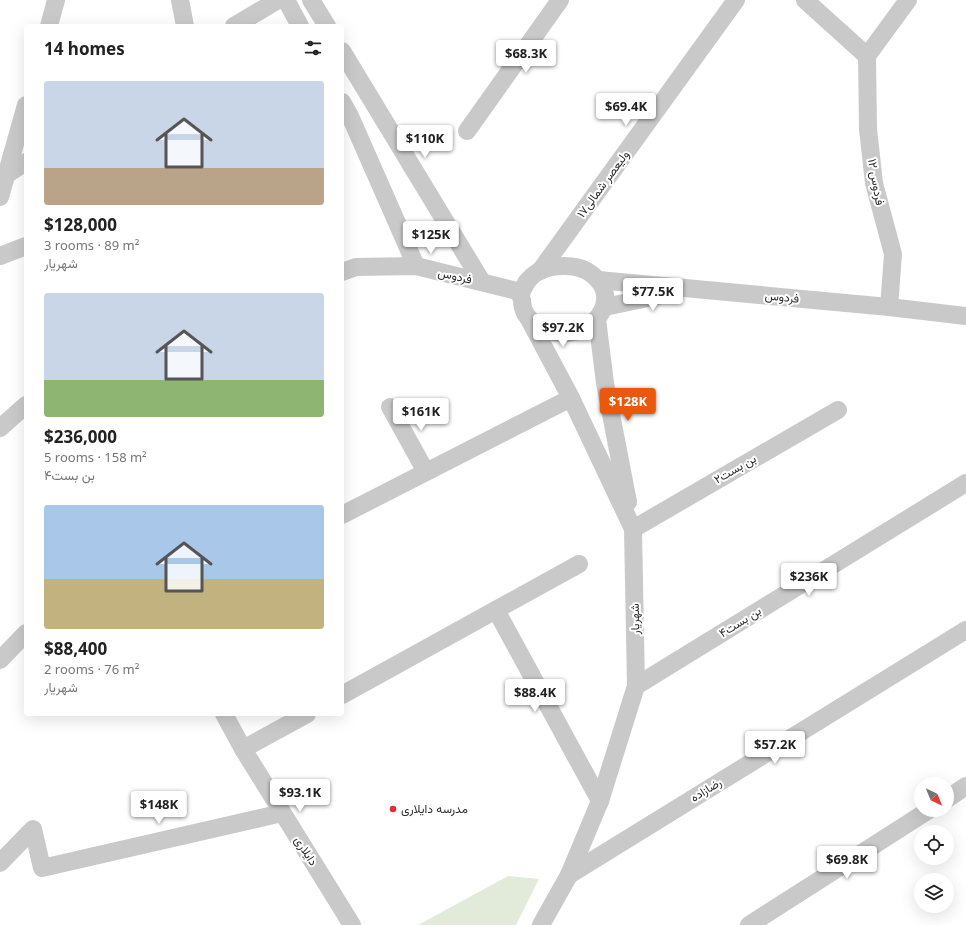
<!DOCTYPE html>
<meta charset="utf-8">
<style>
:root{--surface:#fff;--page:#f2f2f2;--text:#222;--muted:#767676;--accent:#ea580c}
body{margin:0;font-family:"Noto Sans",Vazirmatn,sans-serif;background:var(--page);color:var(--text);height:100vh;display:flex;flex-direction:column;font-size:15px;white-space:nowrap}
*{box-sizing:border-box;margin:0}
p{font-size:13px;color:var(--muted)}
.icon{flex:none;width:22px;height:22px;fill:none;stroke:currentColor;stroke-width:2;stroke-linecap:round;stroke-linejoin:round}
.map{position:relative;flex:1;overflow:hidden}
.sheet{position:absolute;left:24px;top:24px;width:320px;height:692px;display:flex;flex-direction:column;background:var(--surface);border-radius:4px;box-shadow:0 4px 16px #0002}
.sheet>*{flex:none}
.needle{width:26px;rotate:137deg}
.controls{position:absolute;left:914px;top:777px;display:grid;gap:8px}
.controls a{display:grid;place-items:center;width:40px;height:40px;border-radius:50%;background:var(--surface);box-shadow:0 4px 16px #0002;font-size:20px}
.price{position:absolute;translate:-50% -34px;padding:0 9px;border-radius:4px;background:#fff;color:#222;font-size:13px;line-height:26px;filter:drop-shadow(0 1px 2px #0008)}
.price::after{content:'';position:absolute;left:50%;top:24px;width:12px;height:9px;margin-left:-6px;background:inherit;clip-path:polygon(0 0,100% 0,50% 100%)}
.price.on{background:var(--accent);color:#fff}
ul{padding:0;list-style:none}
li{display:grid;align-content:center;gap:8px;height:212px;padding:0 20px}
li span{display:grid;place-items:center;height:124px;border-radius:4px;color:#555}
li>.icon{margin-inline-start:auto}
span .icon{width:72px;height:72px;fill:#fffc;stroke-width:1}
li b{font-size:17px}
h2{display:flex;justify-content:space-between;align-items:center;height:48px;padding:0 20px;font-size:17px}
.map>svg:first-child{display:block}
.green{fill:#e2ebd9}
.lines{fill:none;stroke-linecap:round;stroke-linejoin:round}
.minor{stroke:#c9c9c9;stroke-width:18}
.poi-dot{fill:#e92834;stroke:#fff;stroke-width:1.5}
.labels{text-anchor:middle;stroke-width:4;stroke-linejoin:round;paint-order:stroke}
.street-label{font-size:12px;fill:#2c2c2c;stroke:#fff}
.poi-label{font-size:12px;fill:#2c2c2c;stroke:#fff;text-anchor:start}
</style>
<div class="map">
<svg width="966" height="925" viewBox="0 0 966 925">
<rect width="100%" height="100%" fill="#fff"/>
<path class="green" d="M508,876L539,879L516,925H418Z"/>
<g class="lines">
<g class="minor">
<path d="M180,0L185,26"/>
<path d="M286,0L300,26"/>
<path d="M311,0L327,26"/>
<path d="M805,0L867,56"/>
<path d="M49,26L56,0"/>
<path d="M234,26L278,0"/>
<path d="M342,51L482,282"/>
<path d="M867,56L868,129L874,183L893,254L889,307"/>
<path d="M867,56L908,0"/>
<path d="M342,102L350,116L416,266"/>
<path d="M467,131L560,0"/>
<path d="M6,175L26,162"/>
<path d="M0,197L26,105"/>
<path d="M0,256L26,246"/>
<path d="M564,266C571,266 580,267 587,271C624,293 599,333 563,333C544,333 522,321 522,300C521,298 521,294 522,291C523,289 525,286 526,283C529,279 535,273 540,271C547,267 556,266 564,266Z"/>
<path d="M540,271L736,0"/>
<path d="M342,272L356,267L416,266L521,292"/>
<path d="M598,280L889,307L966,316"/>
<path d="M605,307L676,292"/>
<path d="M529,319L571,398L633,529L636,686L600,801L569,875L541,925"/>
<path d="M597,319L605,383L628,502"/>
<path d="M390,407L426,472"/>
<path d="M0,428L26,405"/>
<path d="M342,515L571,398"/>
<path d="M633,529L838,410"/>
<path d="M496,610L600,801"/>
<path d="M0,660L26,633"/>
<path d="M636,686L966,483"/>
<path d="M342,695L579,564"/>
<path d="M224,714L243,749L352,925"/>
<path d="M243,749L307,714"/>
<path d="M947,799L966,786"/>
<path d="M0,863L33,829L42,868L282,813"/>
<path d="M569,875L966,630"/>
<path d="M749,925L929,810"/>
</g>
</g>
<circle class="poi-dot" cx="393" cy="809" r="4"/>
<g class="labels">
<g class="street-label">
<text transform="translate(876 182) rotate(80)" y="4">فردوس ۱۲</text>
<text transform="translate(603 184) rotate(-54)" y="4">ولیعصر شمالی۱۷</text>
<text transform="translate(455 276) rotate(13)" y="4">فردوس</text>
<text transform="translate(782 297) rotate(6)" y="4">فردوس</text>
<text transform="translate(735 469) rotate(-30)" y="4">بن بست۲</text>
<text transform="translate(635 619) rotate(-91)" y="4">شهریار</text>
<text transform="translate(740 622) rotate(-32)" y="4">بن بست۴</text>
<text transform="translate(706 790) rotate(-32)" y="4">رضازاده</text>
<text transform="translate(306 851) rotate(58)" y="4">دایلاری</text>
</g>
<g class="poi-label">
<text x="401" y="813">مدرسه دایلاری</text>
</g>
</g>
</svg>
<div class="controls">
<a><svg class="needle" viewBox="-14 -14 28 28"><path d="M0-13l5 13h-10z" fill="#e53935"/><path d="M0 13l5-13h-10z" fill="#767676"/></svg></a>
<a><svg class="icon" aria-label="locate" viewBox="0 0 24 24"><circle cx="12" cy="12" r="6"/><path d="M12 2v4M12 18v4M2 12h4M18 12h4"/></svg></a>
<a><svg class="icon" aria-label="layers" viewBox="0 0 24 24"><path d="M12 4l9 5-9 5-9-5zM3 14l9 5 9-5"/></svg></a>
</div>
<b class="price" style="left:526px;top:74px">$68.3K</b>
<b class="price" style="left:626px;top:127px">$69.4K</b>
<b class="price" style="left:425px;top:159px">$110K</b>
<b class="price" style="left:431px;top:255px">$125K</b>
<b class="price" style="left:653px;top:312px">$77.5K</b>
<b class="price" style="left:563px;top:348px">$97.2K</b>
<b class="price on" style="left:628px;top:422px">$128K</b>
<b class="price" style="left:421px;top:432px">$161K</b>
<b class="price" style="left:809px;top:597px">$236K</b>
<b class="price" style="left:535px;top:713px">$88.4K</b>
<b class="price" style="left:775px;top:765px">$57.2K</b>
<b class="price" style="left:300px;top:813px">$93.1K</b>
<b class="price" style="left:159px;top:825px">$148K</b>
<b class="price" style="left:847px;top:880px">$69.8K</b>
<section class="sheet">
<h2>14 homes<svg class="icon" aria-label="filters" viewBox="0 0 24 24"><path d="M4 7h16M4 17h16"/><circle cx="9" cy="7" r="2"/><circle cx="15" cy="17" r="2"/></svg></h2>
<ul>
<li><span style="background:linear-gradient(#c9d6e8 70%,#b9a48a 0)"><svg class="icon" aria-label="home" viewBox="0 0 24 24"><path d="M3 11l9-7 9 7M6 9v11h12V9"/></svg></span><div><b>$128,000</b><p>3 rooms · 89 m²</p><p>شهریار</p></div></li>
<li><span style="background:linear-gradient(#c9d6e8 70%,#8fb573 0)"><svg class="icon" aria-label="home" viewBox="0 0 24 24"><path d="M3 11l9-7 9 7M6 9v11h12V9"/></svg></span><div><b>$236,000</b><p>5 rooms · 158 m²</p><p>بن بست۴</p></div></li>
<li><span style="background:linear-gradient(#a9c7e8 60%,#c2b280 0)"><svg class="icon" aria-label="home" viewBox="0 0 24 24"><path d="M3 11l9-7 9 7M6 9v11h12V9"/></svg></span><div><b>$88,400</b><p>2 rooms · 76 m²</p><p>شهریار</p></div></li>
</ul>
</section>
</div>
